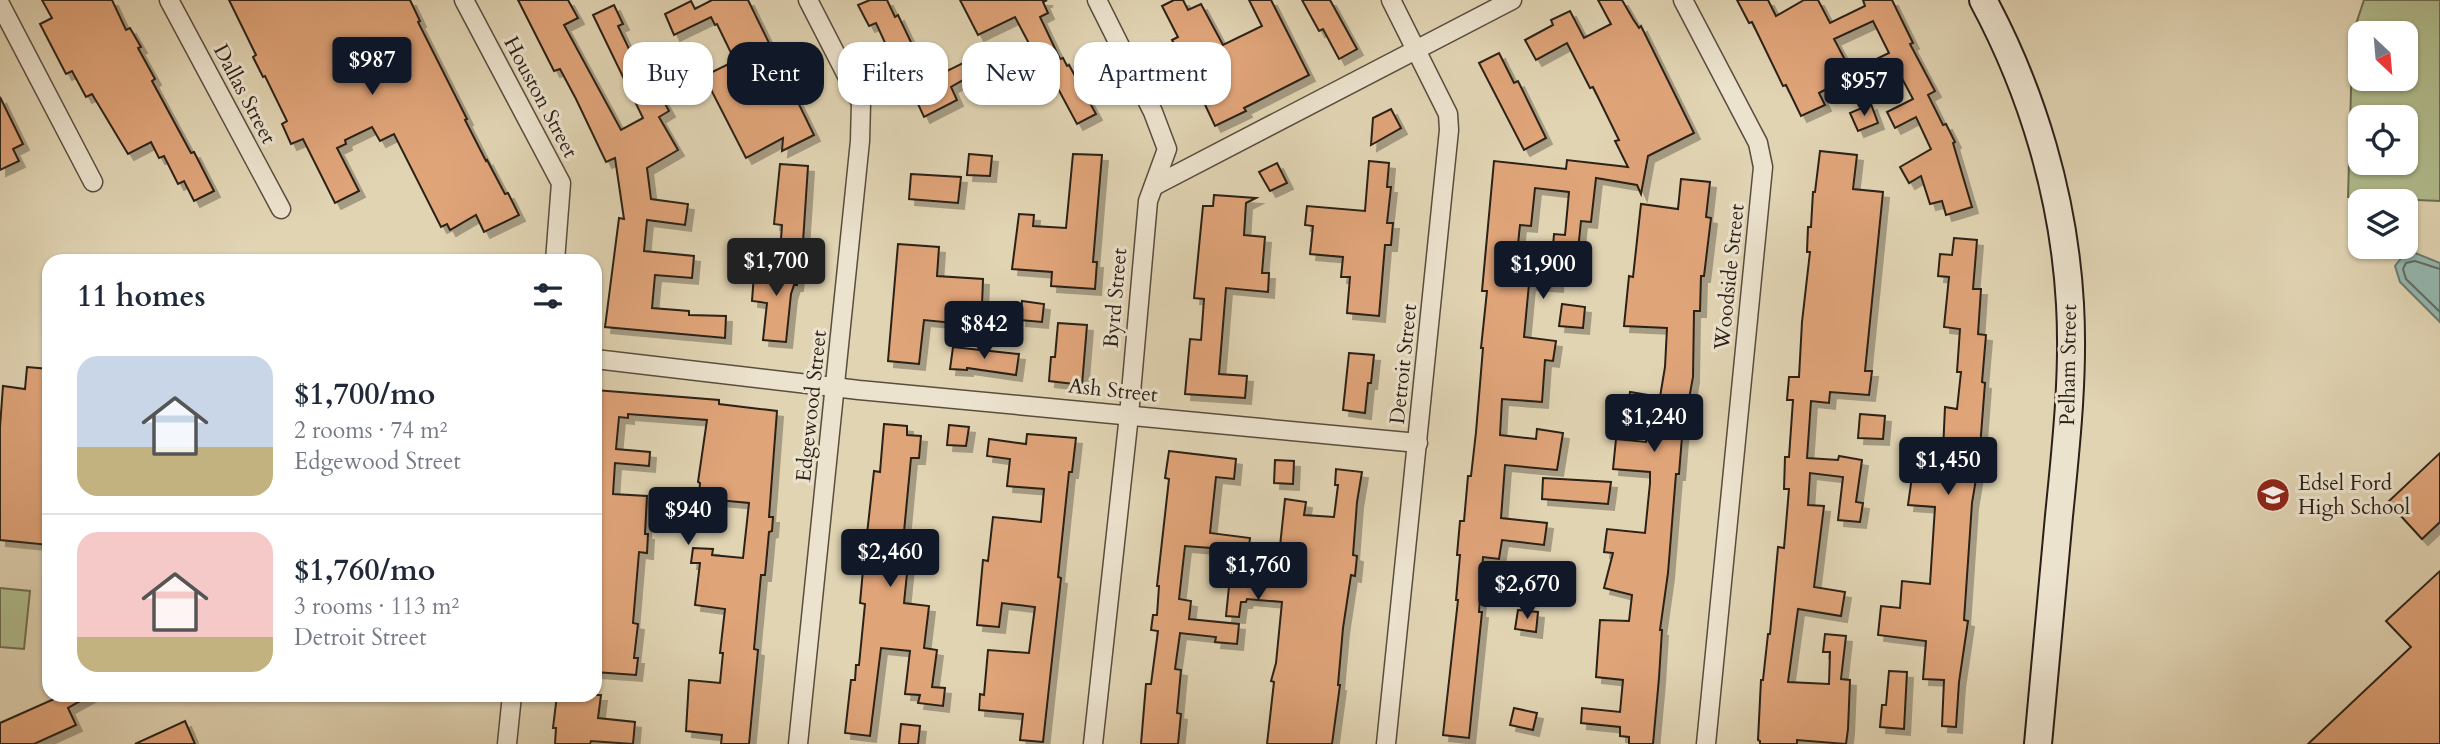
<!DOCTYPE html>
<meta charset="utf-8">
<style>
:root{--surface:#fff;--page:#f2f2f3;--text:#1f2937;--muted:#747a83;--line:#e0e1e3;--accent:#111827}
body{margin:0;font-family:Cardo,serif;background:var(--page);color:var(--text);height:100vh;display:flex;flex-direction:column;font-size:26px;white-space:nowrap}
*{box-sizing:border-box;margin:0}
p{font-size:23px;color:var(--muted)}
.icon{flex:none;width:38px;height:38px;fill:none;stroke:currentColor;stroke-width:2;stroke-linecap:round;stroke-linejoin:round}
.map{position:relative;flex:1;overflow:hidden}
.sheet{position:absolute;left:42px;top:254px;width:560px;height:448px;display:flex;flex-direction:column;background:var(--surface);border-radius:21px;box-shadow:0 2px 5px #0004}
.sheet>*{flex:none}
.guide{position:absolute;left:623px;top:42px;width:665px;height:63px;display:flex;gap:14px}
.needle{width:46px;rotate:154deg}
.controls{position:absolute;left:2348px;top:21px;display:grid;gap:14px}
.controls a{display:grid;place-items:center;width:70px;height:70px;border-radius:14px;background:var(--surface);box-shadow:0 2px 5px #0004;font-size:35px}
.price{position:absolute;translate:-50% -60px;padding:0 16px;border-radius:7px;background:var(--accent);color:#fff;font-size:23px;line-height:46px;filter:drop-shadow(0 2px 4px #0008)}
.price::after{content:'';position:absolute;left:50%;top:42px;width:21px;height:16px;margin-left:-10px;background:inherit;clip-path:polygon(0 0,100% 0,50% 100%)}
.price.selected{background:#222;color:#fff}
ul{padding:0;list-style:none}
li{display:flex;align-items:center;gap:21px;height:175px;padding:0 35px}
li+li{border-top:2px solid var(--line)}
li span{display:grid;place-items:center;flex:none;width:196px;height:140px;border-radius:21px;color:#555}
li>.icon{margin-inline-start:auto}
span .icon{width:84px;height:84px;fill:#fffc;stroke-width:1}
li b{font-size:30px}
h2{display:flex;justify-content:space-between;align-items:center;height:84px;padding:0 35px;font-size:30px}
.tag{padding:0 24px;border-radius:21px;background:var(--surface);box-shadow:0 2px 5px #0004;font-size:24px;line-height:63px}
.tag.selected{background:var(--accent);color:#fff}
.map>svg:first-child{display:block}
.green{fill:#b1bd8e;stroke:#6e6e53;stroke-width:2;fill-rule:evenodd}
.water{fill:#94b8b0;stroke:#6a7b73;stroke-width:2}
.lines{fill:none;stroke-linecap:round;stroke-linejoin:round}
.shore{stroke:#606c64;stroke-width:2}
.building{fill:#e0a479;stroke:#2b2018;stroke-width:2;filter:url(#shadow)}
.street-casing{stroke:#584d3f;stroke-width:21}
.secondary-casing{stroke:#2b2018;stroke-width:30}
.street{stroke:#ece3ce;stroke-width:18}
.secondary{stroke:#ece3ce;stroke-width:26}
.labels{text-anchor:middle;stroke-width:6;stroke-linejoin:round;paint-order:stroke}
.street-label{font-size:21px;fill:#2b2018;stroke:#ece3ce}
.poi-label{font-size:21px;fill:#2b2018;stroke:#ece3ce;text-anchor:start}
</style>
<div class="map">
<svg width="2440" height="744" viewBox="0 0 2440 744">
<defs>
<filter id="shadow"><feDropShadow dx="6" dy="6" stdDeviation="0" flood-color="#0004"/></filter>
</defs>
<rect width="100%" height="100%" fill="#e1d4b3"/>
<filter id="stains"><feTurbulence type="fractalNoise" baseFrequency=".00286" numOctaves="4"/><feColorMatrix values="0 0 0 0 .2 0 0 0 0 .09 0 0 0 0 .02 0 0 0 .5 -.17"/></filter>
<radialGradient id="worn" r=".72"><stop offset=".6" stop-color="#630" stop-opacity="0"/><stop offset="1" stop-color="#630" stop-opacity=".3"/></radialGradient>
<g class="green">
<path d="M2364,0H2440V201L2348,197L2352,55L2354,30ZM2361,33H2406V79H2361ZM2361,117H2406V163H2361Z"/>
<path d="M0,588L30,591L24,649L0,647Z"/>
</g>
<path class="water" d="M2415,253L2440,263V322L2400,282L2395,266L2402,257Z"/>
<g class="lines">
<path class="shore" d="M2440,269L2415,261L2406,263L2403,269L2406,279L2440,312"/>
</g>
<g class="building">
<path d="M42,0H112L126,30L130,28L141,47L138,48L155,79L152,81L191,153L194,152L214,191L194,201L184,181L178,184L164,156L159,158L151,142L128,154L92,94L86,97L72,71L66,74L40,24L52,18Z"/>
<path d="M229,0H410L420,21L418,22L467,119L465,120L486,161L487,160L505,194L508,193L519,215L484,232L476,215L450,230L447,224L441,227L394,134L380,141L372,127L345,140L346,144L337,148L359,191L335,203L303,139L291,144L282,124L287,121L265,76L263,77L253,57L256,55Z"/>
<path d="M518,0H568L578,18L564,25L621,130L643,118L593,15L614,5L623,24L618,26L639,70L641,69L657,100L662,98L669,111L659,117L678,150L647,168L651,199L688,204L685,225L647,220L644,251L694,256L692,278L655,275L652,308L689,311V315L726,316L725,338L605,327L619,218L624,219L615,158L606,162L576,99L560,69L554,71Z"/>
<path d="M712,0H748L814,135L782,151L783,138L746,158L704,76L735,61L717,24L715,25L711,17L674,35L665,14L691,1L695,9Z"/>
<path d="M870,0H887L895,17L898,15L929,80L963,63L970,76L951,87L957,100L924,117L895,54L891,56L876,23L869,26L858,5Z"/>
<path d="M960,0H1047L1043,2L1048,13L1040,17L1060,59L1063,58L1067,66L1069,65L1096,114L1077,124L1048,70L1044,72L1015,17L978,35Z"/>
<path d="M1174,0H1183L1188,10L1201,4L1223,45L1262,26L1249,0H1271L1309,75L1244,108L1246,111L1215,126L1200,94L1195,97L1183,73L1189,71L1172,40L1178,37L1162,6Z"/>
<path d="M1302,0H1330L1357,49L1339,59L1323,29L1319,31Z"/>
<path d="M1598,0H1622L1633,19L1639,28L1641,26L1694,133L1648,156L1641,194L1637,185L1596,178L1591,222L1581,221L1577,260L1552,258L1554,234L1565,235L1569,192L1535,188L1531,226L1520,225L1516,263L1558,268L1557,286L1529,284L1524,337L1556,341L1553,361L1545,360L1542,402L1502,399L1500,435L1536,439L1537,429L1563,433L1557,470L1505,465L1501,518L1547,523L1544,545L1502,540L1499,559L1483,557L1479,612H1482L1469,738L1443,735L1458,600H1456L1460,555H1457L1460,521H1464L1468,476H1471L1476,432L1483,348H1481L1487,291H1482L1494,161L1566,169L1567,160L1628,167L1615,141L1619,140L1593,87L1590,88L1567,43L1536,60L1525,40L1553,25L1551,20L1570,11L1584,38L1611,24Z"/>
<path d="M1737,0H1768L1776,16L1804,0H1818L1830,23L1865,6L1863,0H1892L1913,43L1910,44L1935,91L1928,95L1943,125L1946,124L1955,142L1953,143L1972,207L1946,215L1942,201L1930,204L1921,176L1909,183L1900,167L1931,149L1916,117L1895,128L1887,112L1913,99L1897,69L1874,81L1866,64L1889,53L1873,21L1834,39L1853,75L1819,93L1825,105L1801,116L1786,85L1783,86L1752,22L1749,23Z"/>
<path d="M1499,53L1514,83L1518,81L1546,138L1524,150L1479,63Z"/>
<path d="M0,97L23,144L13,149L19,161L0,170Z"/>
<path d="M1871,104L1878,123L1858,131L1850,113Z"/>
<path d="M1391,109L1401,128L1371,145L1373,118Z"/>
<path d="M1820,151L1857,155L1853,189L1883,192L1865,371H1872L1869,395L1830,392L1829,403L1811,401L1807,458L1838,460L1839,456L1862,460L1856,502L1863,503L1860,522L1838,520L1843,477L1810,473L1808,505L1824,506L1814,587L1845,592L1841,616L1798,609L1788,682L1829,684L1830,652H1823L1825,634L1846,636L1841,679L1850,680L1848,729L1846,744L1797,740V744H1760V741L1758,740L1761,680H1763L1768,634H1770L1778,547L1784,548L1789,489H1784L1785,457H1789L1793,400H1787L1789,377H1799L1802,322L1810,252H1807L1808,227H1811L1813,192H1815Z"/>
<path d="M969,154L992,156L990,176L967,175Z"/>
<path d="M1073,154L1102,155L1093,262H1097L1095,289L1051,286L1052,272L1012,269L1019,214L1034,215L1033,226L1066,228Z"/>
<path d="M1369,161L1389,163L1387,187H1391L1387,223H1393L1391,245H1385L1379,316L1347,313L1350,277H1341L1343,257L1310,254L1313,226L1305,225L1307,206L1365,211Z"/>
<path d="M1277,163L1287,183L1270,191L1259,172Z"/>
<path d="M780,164L808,166L803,242L781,239L782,225L774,224Z"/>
<path d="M911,174L961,177L958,203L909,199Z"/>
<path d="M1681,179L1710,182L1706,217L1711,218L1704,276H1701L1700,311H1694L1693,377L1682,437L1679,474H1676L1668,573L1660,630H1662L1659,678L1653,744H1629V737L1620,736V727L1581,723L1582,708L1620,712L1623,680L1596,677L1600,620L1629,621L1632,595L1604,588L1613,553L1604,552L1607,529L1645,533L1650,483V472L1613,469L1616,439L1646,442L1649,411L1628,407L1630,392L1660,397L1665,367L1667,328L1624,326L1629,276L1633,277L1641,204L1678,209Z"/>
<path d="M1214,195L1256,198L1246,203L1244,235L1265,237L1262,273H1269L1268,292L1226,288L1219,374L1247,376L1245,398L1185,394L1190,339L1201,340L1204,299L1194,298L1203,206H1213Z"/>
<path d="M1954,238L1977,240L1973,289H1981L1978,334L1986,335L1982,382L1985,383L1979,461L1972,503L1964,620L1968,621L1959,682L1956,727L1942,726L1944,680L1923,679L1926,641L1878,635L1881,606L1900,608L1902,581L1930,584L1935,507L1908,505L1916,448L1943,451L1945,407L1957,409L1961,372H1957L1960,329L1944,327L1949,277L1938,276L1940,254L1952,255Z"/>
<path d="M898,244L939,247L937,276L983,279L982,306L966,305L964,324L924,320L919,364L888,361Z"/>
<path d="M771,263L799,265L797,285H794L791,294L786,342L763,340L767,303L752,301L754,274L769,275Z"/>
<path d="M1022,301L1044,304L1042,322L1020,320Z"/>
<path d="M1562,304L1585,307L1583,328L1559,326Z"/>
<path d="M1058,323L1087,325L1082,385L1049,381L1051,357H1055Z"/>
<path d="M953,347L1019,354L1016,375L967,368V370L950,369Z"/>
<path d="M1349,353L1374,355L1371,383H1368L1365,413L1343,410Z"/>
<path d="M27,367L49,369V545L0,540V427L3,386L25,389Z"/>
<path d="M595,390L719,400V404L777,411L769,517H773L772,531L769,532L765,575H761L754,649L758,650L749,744H721L722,735L686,731L689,680L720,683L723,653H720L725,609L695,605L700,563H691L693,548L713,549L712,555L743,558L749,503L718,500L717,517L697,516L700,483L698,482L707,420L628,414V418L619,417L616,449L650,452L649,466L615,463L613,494L647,496L645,534H648L647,553L639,552L633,623L638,624L634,658H638L636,675L595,672Z"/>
<path d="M1860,414L1885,416L1883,439L1858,438Z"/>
<path d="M884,424L907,426V435L921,436L919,458H911L902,553L909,554L904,603L929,606L924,648L937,650L932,687L945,688L943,706L918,703L920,695L905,694L910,651L881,648L870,736L845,733L851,680H855L856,665H859L865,604L860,603L863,570L874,471L880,472Z"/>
<path d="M949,425L969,427L966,446L947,445Z"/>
<path d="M1027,434L1076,438L1072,472H1069L1058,577L1061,578L1043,742L1020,740L1023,714L979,710L980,694L984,695L988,650L1029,653L1035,607L1002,603L999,627L977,625L983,560L988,561L993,517L1041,522L1044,489L1007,486L1010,459L987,456L989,439L1026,444Z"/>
<path d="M1169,451L1236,459L1234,479L1216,477L1210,533L1250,538L1244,581L1276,584L1285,499L1306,502L1304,515L1334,517L1338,485H1335L1336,469L1362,472L1357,502L1353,555L1357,556L1355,576L1351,575L1343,628L1338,685H1340L1332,744H1267L1274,682L1271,681L1276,663L1282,602L1247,599L1246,602H1241L1239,617L1226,616L1232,557L1223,556L1224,549L1185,546L1179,599L1191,601L1189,619L1239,624L1237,644L1215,642L1216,637L1180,633L1175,669L1181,670L1177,713L1181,714L1178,744H1141L1146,684H1151L1158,631L1151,630L1153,615H1157L1159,586H1157L1169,479L1165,478Z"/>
<path d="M2440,453V522L2422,539L2388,502Z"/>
<path d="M1275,460L1294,461L1293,484L1274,483Z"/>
<path d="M1543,478L1611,482L1608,504L1542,499Z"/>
<path d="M2440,571V744H2308L2411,647L2386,621Z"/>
<path d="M1518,610L1538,612L1536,632L1515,629Z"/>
<path d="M1889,671L1907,672L1904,729L1880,727L1882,705H1886Z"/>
<path d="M63,695H91L68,708L76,725L34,744H0V723Z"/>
<path d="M557,695H601L598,718L635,722L633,744L591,741L590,744H555L556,728H553Z"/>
<path d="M1514,708L1537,713L1533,730L1510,725Z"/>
<path d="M185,721L195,744H135Z"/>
<path d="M901,724L920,726L918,744H899Z"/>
</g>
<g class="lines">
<g class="street-casing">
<g id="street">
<path d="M169,0L281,209"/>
<path d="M464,0L561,183L555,261"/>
<path d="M1683,0L1758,143L1763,167L1706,744"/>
<path d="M0,4L93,182"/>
<path d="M1154,186L1512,0"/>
<path d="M595,359L859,390L1418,443"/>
<path d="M507,744L512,695"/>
<path d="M798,744L860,141L861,103L808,0"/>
<path d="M1093,744L1129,415L1148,201L1167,149L1153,112L1097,0"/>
<path d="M1386,744L1449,130L1448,114L1391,0"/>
</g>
</g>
<g class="secondary-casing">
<path id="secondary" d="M1983,0C2033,93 2064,198 2070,304C2074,375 2066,446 2059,516C2052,592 2045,668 2038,744"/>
</g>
<use href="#street" class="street"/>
<use href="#secondary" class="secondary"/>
</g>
<defs>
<g id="school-disc" transform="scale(1.75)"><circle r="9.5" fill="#8f2418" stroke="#ece3ce"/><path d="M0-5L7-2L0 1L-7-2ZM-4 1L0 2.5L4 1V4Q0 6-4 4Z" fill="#fff"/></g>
</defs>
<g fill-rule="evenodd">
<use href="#school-disc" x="2273" y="495"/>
</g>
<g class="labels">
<g class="street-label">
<text transform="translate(245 94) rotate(62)" y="7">Dallas Street</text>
<text transform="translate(541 97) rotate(62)" y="7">Houston Street</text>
<text transform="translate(1729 277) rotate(-84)" y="7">Woodside Street</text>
<text transform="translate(1115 298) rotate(-85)" y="7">Byrd Street</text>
<text transform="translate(1403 364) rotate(-84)" y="7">Detroit Street</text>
<text transform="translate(2068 365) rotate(-89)" y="7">Pelham Street</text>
<text transform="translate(1113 390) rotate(6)" y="7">Ash Street</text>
<text transform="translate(811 406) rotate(-84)" y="7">Edgewood Street</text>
</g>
<g class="poi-label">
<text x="2298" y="490">Edsel Ford<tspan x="2298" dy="24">High School</tspan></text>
</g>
</g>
<rect width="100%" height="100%" filter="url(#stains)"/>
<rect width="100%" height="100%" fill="url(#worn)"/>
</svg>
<div class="controls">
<a><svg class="needle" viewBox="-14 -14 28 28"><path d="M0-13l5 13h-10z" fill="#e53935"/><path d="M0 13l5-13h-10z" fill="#747a83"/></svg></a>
<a><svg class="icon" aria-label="locate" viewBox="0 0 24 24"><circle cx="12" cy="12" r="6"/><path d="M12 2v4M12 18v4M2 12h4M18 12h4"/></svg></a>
<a><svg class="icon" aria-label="layers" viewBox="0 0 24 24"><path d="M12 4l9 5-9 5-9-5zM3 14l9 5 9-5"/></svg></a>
</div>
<b class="price" style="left:372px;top:97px">$987</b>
<b class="price" style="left:1864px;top:118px">$957</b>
<b class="price selected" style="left:776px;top:298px">$1,700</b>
<b class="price" style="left:1543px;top:301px">$1,900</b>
<b class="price" style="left:984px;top:361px">$842</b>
<b class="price" style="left:1654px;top:454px">$1,240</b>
<b class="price" style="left:1948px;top:497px">$1,450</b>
<b class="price" style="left:688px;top:547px">$940</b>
<b class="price" style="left:890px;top:589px">$2,460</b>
<b class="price" style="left:1258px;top:602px">$1,760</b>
<b class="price" style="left:1527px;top:621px">$2,670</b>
<div class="guide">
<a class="tag">Buy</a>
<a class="tag selected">Rent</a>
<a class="tag">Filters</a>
<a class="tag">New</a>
<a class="tag">Apartment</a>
</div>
<section class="sheet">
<h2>11 homes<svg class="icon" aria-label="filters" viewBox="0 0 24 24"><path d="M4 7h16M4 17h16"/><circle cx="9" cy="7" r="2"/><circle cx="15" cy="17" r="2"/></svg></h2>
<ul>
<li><span style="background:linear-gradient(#c9d6e8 65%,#c2b280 0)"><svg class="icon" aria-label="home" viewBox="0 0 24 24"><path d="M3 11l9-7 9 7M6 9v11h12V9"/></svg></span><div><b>$1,700/mo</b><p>2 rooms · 74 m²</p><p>Edgewood Street</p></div></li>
<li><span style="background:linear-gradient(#f6c9c9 75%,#c2b280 0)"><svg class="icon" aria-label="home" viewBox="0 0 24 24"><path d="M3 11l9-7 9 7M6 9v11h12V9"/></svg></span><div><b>$1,760/mo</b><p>3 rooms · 113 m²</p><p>Detroit Street</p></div></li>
</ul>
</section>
</div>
